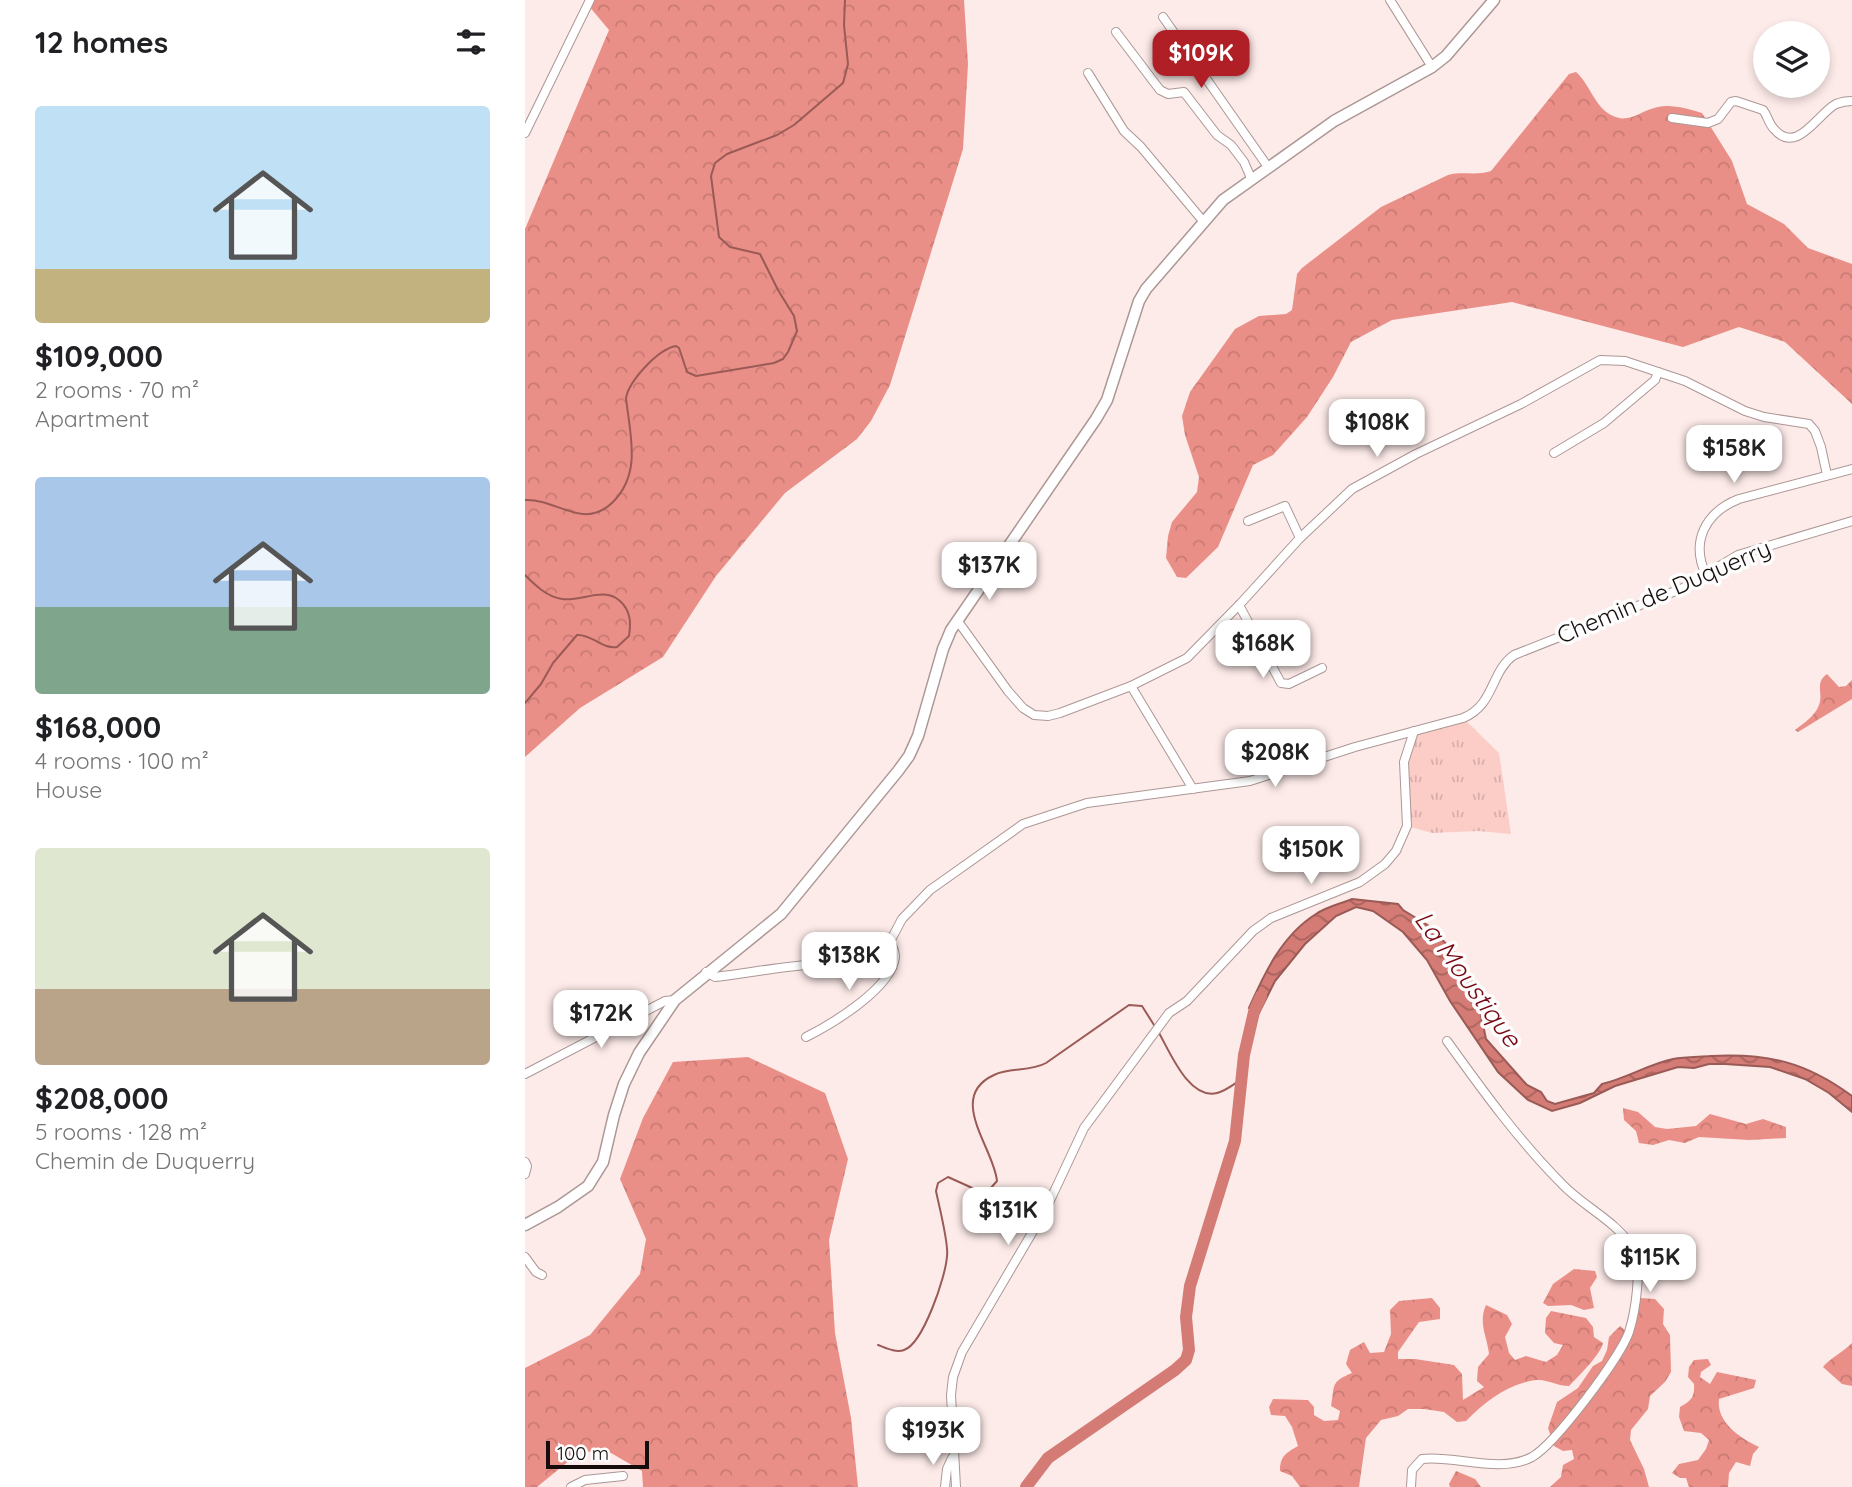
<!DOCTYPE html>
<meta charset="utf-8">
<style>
:root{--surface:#fff;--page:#f6f6f6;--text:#202124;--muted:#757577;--accent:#b11f26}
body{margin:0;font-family:Quicksand,sans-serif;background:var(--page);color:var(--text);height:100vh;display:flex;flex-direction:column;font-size:26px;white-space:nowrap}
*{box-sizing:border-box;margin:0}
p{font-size:23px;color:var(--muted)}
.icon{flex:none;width:38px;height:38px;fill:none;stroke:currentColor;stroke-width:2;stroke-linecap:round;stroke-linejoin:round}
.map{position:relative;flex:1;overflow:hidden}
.drawer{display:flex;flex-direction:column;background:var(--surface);width:525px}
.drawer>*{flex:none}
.controls{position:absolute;left:1228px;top:21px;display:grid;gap:14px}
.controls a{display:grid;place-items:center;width:77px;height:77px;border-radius:50%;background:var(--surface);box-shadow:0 4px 10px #0003;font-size:35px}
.scale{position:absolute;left:21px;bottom:18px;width:103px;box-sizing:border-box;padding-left:7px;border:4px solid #140d0c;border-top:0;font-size:19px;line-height:24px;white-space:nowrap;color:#140d0c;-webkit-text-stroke:5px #fdfdfd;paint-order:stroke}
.price{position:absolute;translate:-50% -60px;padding:0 16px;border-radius:14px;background:#fff;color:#222;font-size:23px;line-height:46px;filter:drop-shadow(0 2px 4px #0008)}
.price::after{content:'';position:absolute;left:50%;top:42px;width:21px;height:16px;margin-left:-10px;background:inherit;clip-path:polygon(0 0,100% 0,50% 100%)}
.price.active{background:var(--accent);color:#fff}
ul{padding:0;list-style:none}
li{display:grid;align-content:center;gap:14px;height:371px;padding:0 35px}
li span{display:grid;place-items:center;height:217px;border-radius:7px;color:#555}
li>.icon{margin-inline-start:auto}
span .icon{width:126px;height:126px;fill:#fffc;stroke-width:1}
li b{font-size:30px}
h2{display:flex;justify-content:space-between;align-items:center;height:84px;padding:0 35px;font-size:30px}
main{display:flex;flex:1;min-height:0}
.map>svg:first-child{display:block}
.grass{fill:url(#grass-tufts)}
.forest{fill:url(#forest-crowns)}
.water{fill:url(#water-waves);stroke:#9a5a55;stroke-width:2}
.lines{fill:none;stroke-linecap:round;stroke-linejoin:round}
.stream{stroke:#9a5a55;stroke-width:2}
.river{stroke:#d37b74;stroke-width:12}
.minor-casing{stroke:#ac9795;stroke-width:10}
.tertiary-casing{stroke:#ac9795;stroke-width:13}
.minor{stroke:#fff;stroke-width:8}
.tertiary{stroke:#fff;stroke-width:10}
.labels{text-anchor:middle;stroke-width:7;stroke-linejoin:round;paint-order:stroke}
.street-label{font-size:24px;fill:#140d0c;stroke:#fdfdfd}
.water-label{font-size:26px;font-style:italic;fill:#770611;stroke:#fdfdfd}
</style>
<main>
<section class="drawer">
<h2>12 homes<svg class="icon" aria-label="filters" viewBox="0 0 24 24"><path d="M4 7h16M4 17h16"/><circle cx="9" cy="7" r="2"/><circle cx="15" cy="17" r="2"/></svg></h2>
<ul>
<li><span style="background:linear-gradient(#bfe0f5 75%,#c2b280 0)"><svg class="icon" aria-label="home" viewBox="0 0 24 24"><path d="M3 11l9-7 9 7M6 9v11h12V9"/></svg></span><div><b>$109,000</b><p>2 rooms · 70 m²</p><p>Apartment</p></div></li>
<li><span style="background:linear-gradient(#a9c7e8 60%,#7fa58c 0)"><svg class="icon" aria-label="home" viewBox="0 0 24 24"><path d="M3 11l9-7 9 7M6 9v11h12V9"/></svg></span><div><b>$168,000</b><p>4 rooms · 100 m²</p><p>House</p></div></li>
<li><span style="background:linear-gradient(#dfe7d0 65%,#b9a48a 0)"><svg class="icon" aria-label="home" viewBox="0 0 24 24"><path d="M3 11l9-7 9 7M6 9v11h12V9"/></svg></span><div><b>$208,000</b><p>5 rooms · 128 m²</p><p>Chemin de Duquerry</p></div></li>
</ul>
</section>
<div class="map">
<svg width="1327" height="1487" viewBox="0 0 1327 1487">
<defs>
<pattern id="grass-tufts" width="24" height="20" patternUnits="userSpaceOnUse" patternTransform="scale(1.75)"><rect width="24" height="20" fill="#fcccc7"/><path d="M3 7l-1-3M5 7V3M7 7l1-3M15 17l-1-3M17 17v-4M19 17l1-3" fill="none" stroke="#d7aeaa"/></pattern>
<pattern id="forest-crowns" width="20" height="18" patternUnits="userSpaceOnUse" patternTransform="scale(1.75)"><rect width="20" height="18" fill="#ea8f87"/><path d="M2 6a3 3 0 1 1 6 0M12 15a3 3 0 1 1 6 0" fill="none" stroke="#c87a73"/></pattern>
<pattern id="water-waves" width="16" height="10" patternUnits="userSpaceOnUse" patternTransform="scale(1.75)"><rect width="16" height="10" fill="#d37b74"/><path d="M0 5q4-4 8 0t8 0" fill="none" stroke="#aa635e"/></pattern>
</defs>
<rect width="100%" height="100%" fill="#fdebe9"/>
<path class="grass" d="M938,718L974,753L986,834L953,831L907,833L882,826L879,762L889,731Z"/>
<g class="forest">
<path d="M65,0H439L443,64L438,149L365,385L346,421L332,439L260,493L191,576L138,657L55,708L0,757V229L84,30L63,5Z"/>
<path d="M1051,72C1064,83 1070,107 1086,115C1104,125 1116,110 1133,107C1147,104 1163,109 1177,113L1207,161L1222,204L1259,224L1283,248L1327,264V404L1260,342L1214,327L1158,347L987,302L867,320L826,342L808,377L782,417L748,455L728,465L693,547L661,578L652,577L641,558L643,536L647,522L672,492L674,477L660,435L657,416L665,392L710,329L734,316L761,314L767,310L772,274L777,268L856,207L923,175C938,171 951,176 966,171L1044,74Z"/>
<path d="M1302,674L1314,687L1321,686L1327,680V699L1273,732L1270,730C1279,723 1290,716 1294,705C1299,694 1289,683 1302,674Z"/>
<path d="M223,1057L300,1093L323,1159L304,1240L310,1333L326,1418L333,1487H118L117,1471L86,1453L56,1451L12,1487H0V1368L65,1335L115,1274L121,1239L95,1179L118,1118L148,1062Z"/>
<path d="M1098,1108L1113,1112L1130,1127L1142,1129L1171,1126L1185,1114L1221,1124L1238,1119L1261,1127V1138L1224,1140L1174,1137L1160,1143L1144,1140L1128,1145L1114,1143L1111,1131L1099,1120Z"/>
<path d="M1049,1269L1070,1271L1072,1277L1065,1288L1069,1308L1059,1310L1046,1305L1023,1306L1018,1303L1028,1284Z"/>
<path d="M907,1298L915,1308V1319L894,1322L873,1352V1359H890L929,1365L937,1374L938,1400L959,1387L952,1381L953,1367L964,1354C962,1336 953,1323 961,1305L982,1315L987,1324L980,1337L984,1353L990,1360L1001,1356L1021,1362L1032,1355L1038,1345L1029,1343L1020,1333L1021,1318L1026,1311L1061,1318L1068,1327L1069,1337L1078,1343C1076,1354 1053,1377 1044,1386C1033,1386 1022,1379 1011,1380C982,1384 961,1401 941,1421L932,1422L919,1412L899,1409H883L873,1416L856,1420L841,1438L834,1487H775L767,1476L755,1471C755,1456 761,1453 773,1446L767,1427L760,1416L746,1415L744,1407L748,1399L783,1400L789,1407V1415L799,1421L813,1420L815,1411L806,1406C810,1385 805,1382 827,1373L821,1364L825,1350L839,1342L845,1353L859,1352L866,1334L865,1310L874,1301Z"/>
<path d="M1115,1298L1130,1299L1139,1309L1138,1324L1145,1335L1146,1372L1140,1382L1125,1396L1123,1409L1106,1430L1105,1440L1119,1469L1124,1487H1025L1036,1477L1038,1465L1049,1459L1047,1450L1038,1451L1029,1446L1023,1428L1032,1402L1053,1388L1068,1366L1077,1361L1082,1350L1084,1337L1095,1326L1101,1331L1100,1346C1109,1335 1112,1325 1109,1310Z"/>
<path d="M1327,1343V1386L1317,1384L1298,1367C1304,1359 1318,1352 1327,1343Z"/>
<path d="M1183,1359L1186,1365L1176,1372L1175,1377L1185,1384L1192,1372L1231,1380L1229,1388L1194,1399C1191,1422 1215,1438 1234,1447L1228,1454L1225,1466L1211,1462L1204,1473L1203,1487H1164L1161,1478H1155L1147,1473L1154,1464L1173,1460L1181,1449L1184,1440L1176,1433L1159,1431L1154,1417L1155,1407C1166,1401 1170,1397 1169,1384L1163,1377L1164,1367L1169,1360Z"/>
<path d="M931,1471L950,1479L956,1487H925L924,1484Z"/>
</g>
<path class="water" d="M827,899L873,904L878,910L904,926L933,956L950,987L961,1039L1002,1085L1016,1092L1022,1101L1030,1104L1069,1093L1077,1084C1102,1078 1124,1064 1148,1059C1160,1057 1174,1057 1186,1056C1243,1053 1281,1062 1327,1096V1112L1304,1093L1280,1079L1245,1067L1200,1064H1184L1169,1068L1153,1067L1090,1086L1055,1103L1027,1111L1003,1100L973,1072L925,1001L902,960L878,932L848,911L831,907L811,916L780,944L750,981L734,1013L724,1008C739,974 757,935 791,914C801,907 815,904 827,899Z"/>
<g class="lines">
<g class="stream">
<path d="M0,500C21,499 38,512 58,514C70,515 80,510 88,502C117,473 105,435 101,398C104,381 133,349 151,346L154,348L162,372L171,376L249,363L258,359L263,352L272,331L269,316L253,290L235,254L205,247L194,237L186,176L190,163L202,154L252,135L269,125L318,83L323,64L319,25L320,0"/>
<path d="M0,575C10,585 22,597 37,599C56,602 79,586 95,601C106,611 106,623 104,636L92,647C76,649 67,634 52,635L28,663L16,684L0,703"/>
<path d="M634,1033C645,1052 664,1100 692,1093C701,1091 709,1084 717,1079"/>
<path d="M353,1345C361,1348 371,1353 379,1350C398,1344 421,1276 422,1256C424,1244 414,1206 411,1191L413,1183L423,1177L454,1191L464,1190L472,1181C469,1148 421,1097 469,1075C485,1067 505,1072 521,1063L604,1005L617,1006L629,1025"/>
</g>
<path class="river" d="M501,1487L523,1458L650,1370L661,1360L664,1350L661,1317L665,1286L710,1141L719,1055L729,1012L736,996"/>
<g class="minor-casing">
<g id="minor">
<path d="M865,0L907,67"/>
<path d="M638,17L743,167"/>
<path d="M591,32L635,90L643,94L659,92L662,96L692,135L706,145L719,162L726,178"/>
<path d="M563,73L599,131L616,147L678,221"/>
<path d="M1147,118L1183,123L1193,119L1206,102L1211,101L1238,110C1243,116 1243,123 1249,129C1272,156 1293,113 1311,104C1316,102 1322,101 1327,101"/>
<path d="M0,133L65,0"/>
<path d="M1029,453L1079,423L1130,380L1133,372"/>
<path d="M723,521L760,506L775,538"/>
<path d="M1181,575C1165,541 1181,512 1214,499L1327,469"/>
<path d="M714,605L756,683L764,684L797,668"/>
<path d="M432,620L483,691L498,708L509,715L523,716L535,713L606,686L662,658L716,603L775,538L827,489L891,454L996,404L1075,360L1100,361L1160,381L1220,411L1239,417L1284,424L1290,431L1296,447L1302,475"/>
<path d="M606,686L668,789"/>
<path d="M181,972L190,977C224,973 259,966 293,964C313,963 333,972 352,966L377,919L405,890L498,824L562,803L725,781L830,747L938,718C970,705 965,672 989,655L1158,588L1213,555L1327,521"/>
<path d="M281,1037C307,1024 367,988 370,957C370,951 367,946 365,941"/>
<path d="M0,1074L140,1001L150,1000"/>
<path d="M0,1162L2,1166L0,1174"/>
<path d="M0,1257L11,1272L17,1275"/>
<path d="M46,1487L60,1480L98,1476"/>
<path d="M420,1487L422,1469L427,1458"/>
<path d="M431,1487L426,1395L428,1377L437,1352L521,1209L559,1128L644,1013L662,1001L728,931L746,918L835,882L860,864L871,851L882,826L879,762L889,731"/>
<path d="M886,1487L887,1470L897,1459C930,1455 975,1474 1007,1457C1030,1444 1095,1358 1104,1332C1110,1313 1118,1266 1108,1249C1093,1222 1059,1207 1038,1185C994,1141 958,1091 922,1041"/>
</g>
</g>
<g class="tertiary-casing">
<path id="tertiary" d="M0,1225L33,1207L63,1186L78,1162L89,1115L99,1084L114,1053L150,1000L256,914L373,771L384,756L393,736L418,649L426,630L571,419L582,400L614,301L621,289L698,200L809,121L907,67L921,56L969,0"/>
</g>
<use href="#minor" class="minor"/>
<use href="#tertiary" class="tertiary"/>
</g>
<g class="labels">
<g class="street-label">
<text transform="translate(1139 592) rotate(-23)" y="8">Chemin de Duquerry</text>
</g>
<g class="water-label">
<text transform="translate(943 979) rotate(54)" y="9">La Moustique</text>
</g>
</g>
</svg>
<div class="controls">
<a><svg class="icon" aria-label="layers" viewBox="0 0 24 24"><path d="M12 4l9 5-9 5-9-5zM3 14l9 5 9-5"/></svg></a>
</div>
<div class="scale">100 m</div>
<b class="price active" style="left:676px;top:90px">$109K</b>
<b class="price" style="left:852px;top:459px">$108K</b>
<b class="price" style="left:1209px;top:485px">$158K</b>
<b class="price" style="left:464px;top:602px">$137K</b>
<b class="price" style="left:738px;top:680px">$168K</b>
<b class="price" style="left:750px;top:789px">$208K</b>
<b class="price" style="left:786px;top:886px">$150K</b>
<b class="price" style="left:324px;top:992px">$138K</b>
<b class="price" style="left:76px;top:1050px">$172K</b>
<b class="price" style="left:483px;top:1247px">$131K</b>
<b class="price" style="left:1125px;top:1294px">$115K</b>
<b class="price" style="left:408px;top:1467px">$193K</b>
</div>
</main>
